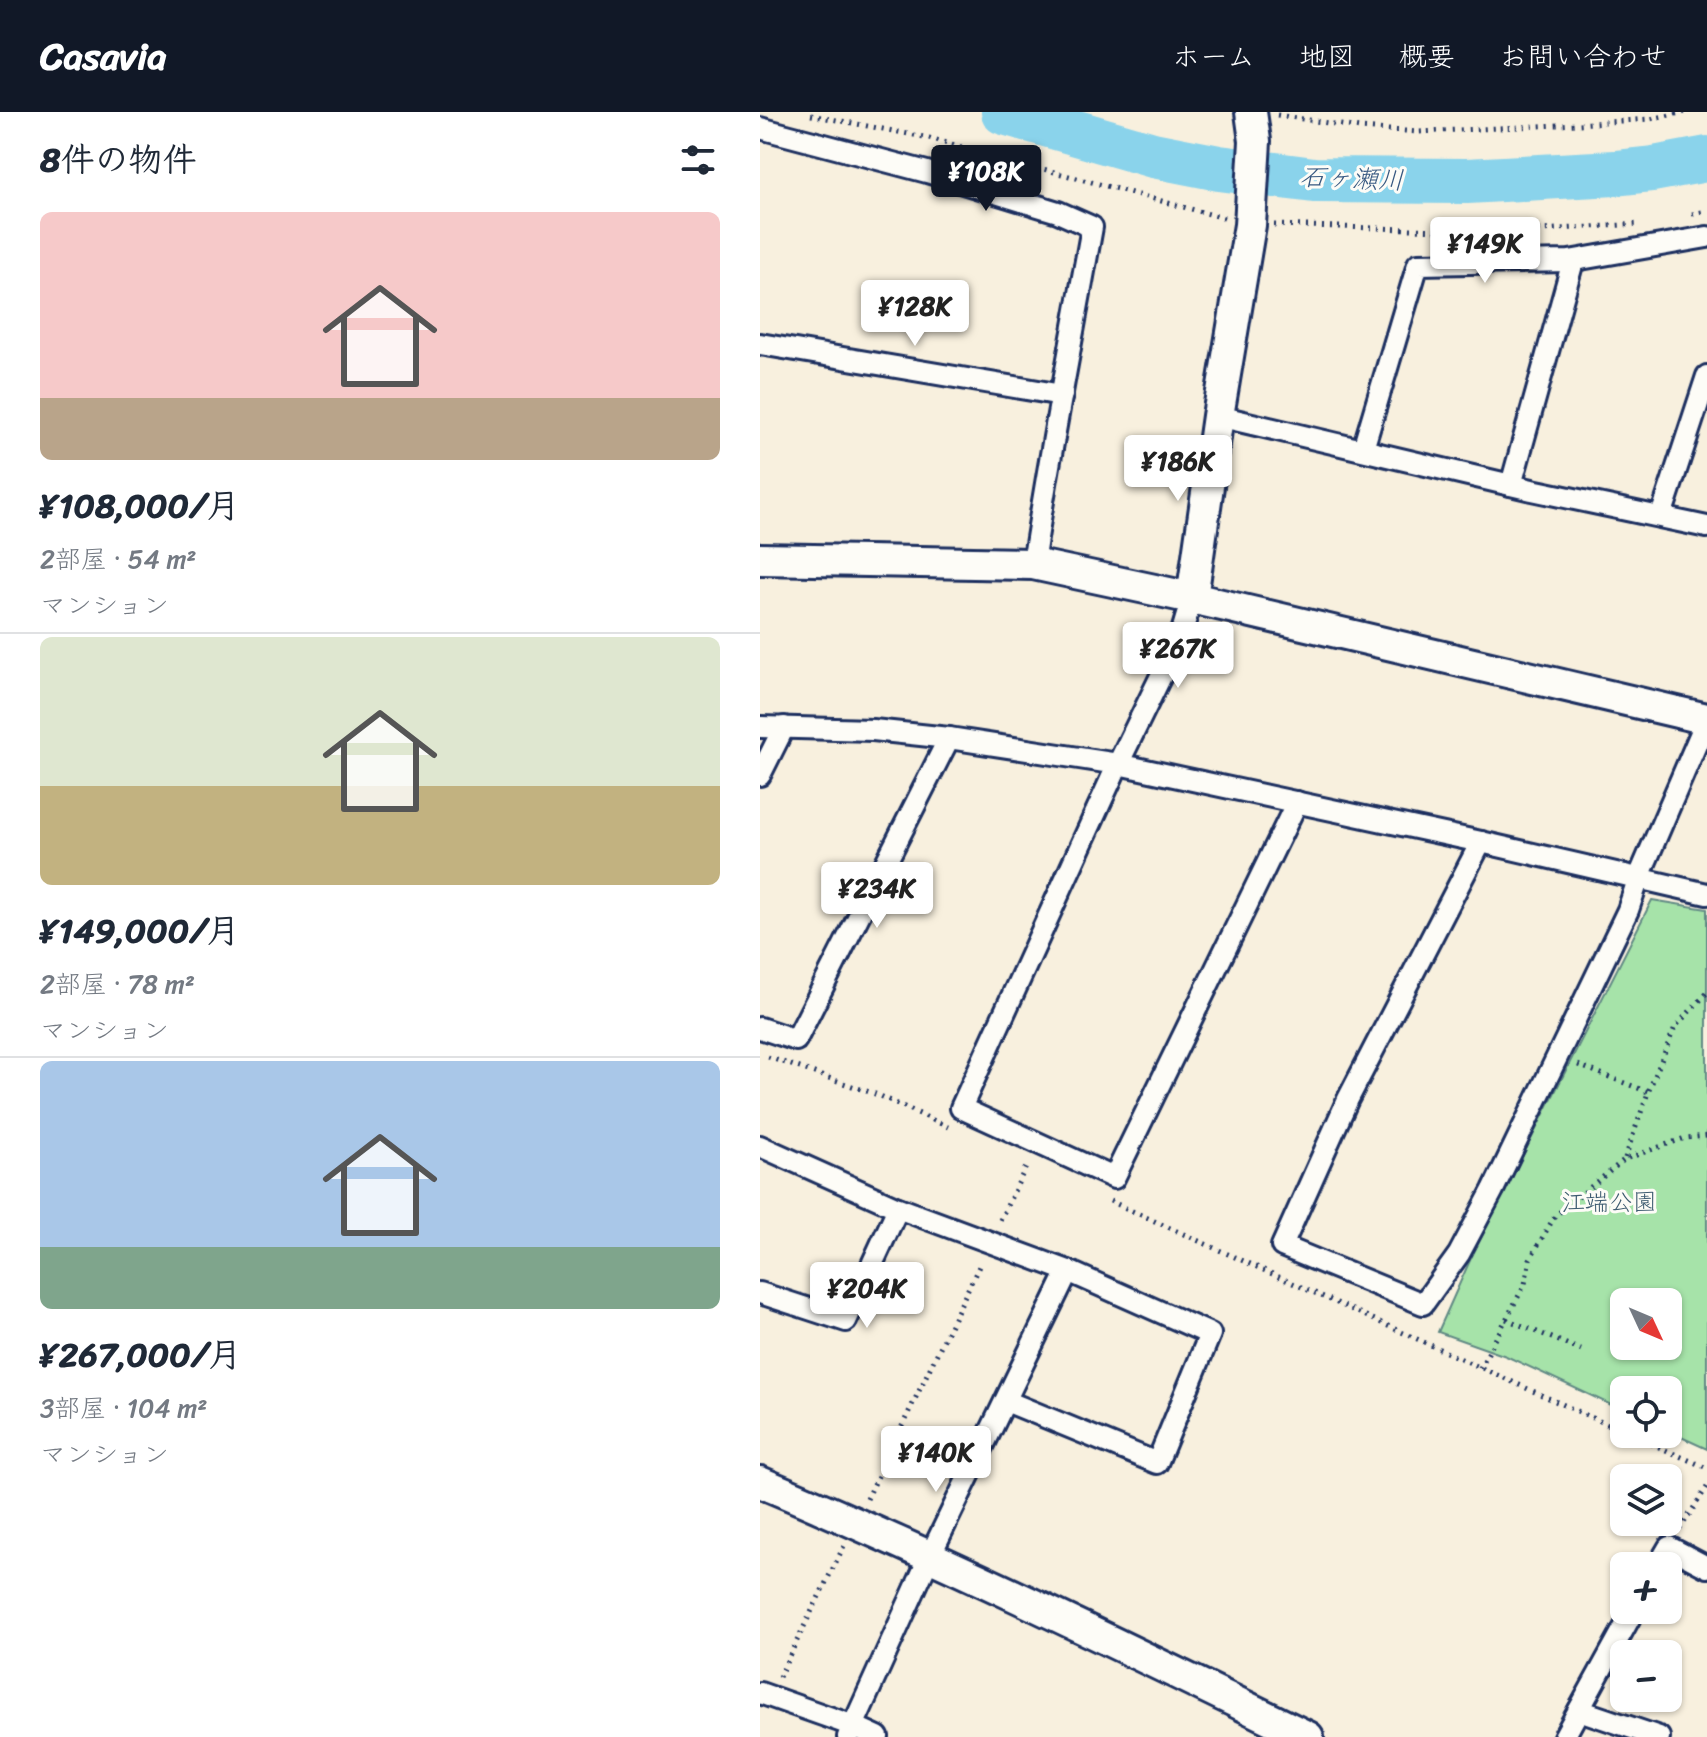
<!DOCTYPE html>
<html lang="ja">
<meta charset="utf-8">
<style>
:root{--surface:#fff;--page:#f2f2f3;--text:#1f2937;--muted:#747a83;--line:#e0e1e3;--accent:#111827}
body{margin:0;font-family:Sriracha,"Klee One",sans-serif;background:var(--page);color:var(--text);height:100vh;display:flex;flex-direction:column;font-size:30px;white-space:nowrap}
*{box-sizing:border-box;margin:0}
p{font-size:26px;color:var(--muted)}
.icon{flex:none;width:44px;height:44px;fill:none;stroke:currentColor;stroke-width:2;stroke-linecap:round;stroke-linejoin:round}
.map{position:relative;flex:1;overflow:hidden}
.side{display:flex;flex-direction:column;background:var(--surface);width:760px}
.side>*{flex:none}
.needle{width:52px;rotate:134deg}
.buttons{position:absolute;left:850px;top:1176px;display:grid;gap:16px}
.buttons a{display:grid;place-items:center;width:72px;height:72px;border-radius:12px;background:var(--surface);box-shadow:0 2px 6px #0004;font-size:40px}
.price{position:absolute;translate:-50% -68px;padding:0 18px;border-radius:8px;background:#fff;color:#222;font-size:26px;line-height:52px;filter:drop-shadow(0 2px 4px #0008)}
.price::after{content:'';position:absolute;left:50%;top:48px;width:24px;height:18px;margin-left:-12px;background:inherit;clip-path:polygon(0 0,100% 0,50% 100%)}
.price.selected{background:var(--accent);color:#fff}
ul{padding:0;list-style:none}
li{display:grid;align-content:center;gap:16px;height:424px;padding:0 40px}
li+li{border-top:2px solid var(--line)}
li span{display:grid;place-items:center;height:248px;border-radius:12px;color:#555}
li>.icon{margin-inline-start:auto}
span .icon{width:144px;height:144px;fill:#fffc;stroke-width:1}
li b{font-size:34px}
h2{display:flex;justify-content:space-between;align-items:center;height:96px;padding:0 40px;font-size:34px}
header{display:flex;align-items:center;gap:48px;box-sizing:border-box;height:112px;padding:0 40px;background:var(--accent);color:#fff}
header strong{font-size:38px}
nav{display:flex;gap:44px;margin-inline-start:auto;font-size:28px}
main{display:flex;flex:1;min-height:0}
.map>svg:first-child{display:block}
.green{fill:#a6e3a9;stroke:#608984;stroke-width:2;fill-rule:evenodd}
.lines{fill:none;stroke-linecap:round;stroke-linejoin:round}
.river{stroke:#8ad3eb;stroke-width:46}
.street-casing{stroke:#1b2f5e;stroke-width:26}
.secondary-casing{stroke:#1b2f5e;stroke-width:36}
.path{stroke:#1b2f5e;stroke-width:5;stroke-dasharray:2 6;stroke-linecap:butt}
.street{stroke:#fdfcf7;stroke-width:20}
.secondary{stroke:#fdfcf7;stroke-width:30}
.labels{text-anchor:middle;stroke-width:6;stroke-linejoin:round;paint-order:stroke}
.park-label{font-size:24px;fill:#3e5c71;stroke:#fdfcf7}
.water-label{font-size:26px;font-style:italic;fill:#375881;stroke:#fdfcf7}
</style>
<header>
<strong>Casavia</strong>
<nav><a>ホーム</a><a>地図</a><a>概要</a><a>お問い合わせ</a></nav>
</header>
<main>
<section class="side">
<h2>8件の物件<svg class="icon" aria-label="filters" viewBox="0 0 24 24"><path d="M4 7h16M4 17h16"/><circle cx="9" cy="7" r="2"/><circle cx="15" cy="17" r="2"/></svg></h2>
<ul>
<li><span style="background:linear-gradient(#f6c9c9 75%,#b9a48a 0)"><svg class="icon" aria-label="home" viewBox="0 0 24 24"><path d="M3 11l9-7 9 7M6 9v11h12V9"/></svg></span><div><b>¥108,000/月</b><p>2部屋 · 54 m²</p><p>マンション</p></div></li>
<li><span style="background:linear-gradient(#dfe7d0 60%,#c2b280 0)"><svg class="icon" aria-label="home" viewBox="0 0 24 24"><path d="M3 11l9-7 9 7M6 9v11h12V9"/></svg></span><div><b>¥149,000/月</b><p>2部屋 · 78 m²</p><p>マンション</p></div></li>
<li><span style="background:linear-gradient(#a9c7e8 75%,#7fa58c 0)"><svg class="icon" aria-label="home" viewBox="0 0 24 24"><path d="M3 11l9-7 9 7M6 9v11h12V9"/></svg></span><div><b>¥267,000/月</b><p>3部屋 · 104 m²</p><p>マンション</p></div></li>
</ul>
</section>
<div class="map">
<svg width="947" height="1625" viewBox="0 0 947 1625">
<rect width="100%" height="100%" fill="#f8f0de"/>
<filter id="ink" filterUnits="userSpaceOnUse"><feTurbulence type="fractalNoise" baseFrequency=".0125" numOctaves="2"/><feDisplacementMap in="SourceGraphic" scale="16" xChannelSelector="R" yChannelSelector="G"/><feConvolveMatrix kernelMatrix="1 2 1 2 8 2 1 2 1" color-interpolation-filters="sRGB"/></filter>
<g filter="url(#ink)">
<path class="green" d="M892,788L947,797V1337L908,1319V1278H864V1299L746,1244L678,1220L711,1146ZM864,1190H908V1234H864Z"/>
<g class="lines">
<path class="river" d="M244,0L393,43L459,56L554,68L707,69L855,61L893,57L947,47"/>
<g class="street-casing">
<g id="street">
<path d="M0,16L167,60L298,100L332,115C312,227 290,339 273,452"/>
<path d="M0,232L302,283"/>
<path d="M458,304L772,378L947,415"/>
<path d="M603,337L658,152L809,149L947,125"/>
<path d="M751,373L813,149"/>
<path d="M901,404L947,264"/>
<path d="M432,486L421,523L358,652L201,996L354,1066L537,690"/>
<path d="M0,615L113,618L189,626L358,652L721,730L947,782"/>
<path d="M0,663L24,615"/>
<path d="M721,730L588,987L522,1134L663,1192L699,1142L733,1078L868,798L879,765L947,607"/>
<path d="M0,916L36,928L189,626"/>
<path d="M0,1034L138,1096L308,1159L450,1222L397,1351L246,1289"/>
<path d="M0,1181L86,1209L138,1096"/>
<path d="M898,1454L909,1435L947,1455"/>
<path d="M0,1581L94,1614L118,1625"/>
<path d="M819,1598L899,1625"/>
<path d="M88,1625L170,1444L308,1159"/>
<path d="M804,1625L874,1498"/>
</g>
</g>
<g class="secondary-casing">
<g id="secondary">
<path d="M0,447L273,452L432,486L947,607"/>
<path d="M432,486L458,304L490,113L495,29L491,0"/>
<path d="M0,1370C186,1448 367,1537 548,1625"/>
</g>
</g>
<g class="path">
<path d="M51,3L169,26L464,106"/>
<path d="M517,3L600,16L659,20L818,12L890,7L926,0"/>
<path d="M932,102L947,99"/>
<path d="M514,113L749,120L879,112"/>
<path d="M8,945L118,983L188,1015"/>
<path d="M818,953L888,980"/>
<path d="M865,1046L889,978L915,915L947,881"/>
<path d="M350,1089L864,1320"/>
<path d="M240,1108L268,1051"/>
<path d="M746,1207L821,1238"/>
<path d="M720,1256L765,1172L770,1147L795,1104L865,1047L925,1026L947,1024"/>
<path d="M869,1322L947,1356"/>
<path d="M107,1387L221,1150"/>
<path d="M920,1417L947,1375"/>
<path d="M19,1565L84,1434"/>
</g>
<use href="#street" class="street"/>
<use href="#secondary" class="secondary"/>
</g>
</g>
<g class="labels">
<g class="park-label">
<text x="849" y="1098">江端公園</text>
</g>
<g class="water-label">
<text transform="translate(592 66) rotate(2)" y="9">石ヶ瀬川</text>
</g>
</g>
</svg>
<div class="buttons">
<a><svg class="needle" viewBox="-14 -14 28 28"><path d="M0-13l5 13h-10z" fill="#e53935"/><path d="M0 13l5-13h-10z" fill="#747a83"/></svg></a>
<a><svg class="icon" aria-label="locate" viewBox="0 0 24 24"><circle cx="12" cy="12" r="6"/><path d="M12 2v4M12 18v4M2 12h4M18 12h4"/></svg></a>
<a><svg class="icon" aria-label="layers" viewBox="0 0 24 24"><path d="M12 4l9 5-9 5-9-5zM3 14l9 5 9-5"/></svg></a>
<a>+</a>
<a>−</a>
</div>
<b class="price selected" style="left:226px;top:101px">¥108K</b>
<b class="price" style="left:725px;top:173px">¥149K</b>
<b class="price" style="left:155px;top:236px">¥128K</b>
<b class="price" style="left:418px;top:391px">¥186K</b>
<b class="price" style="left:418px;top:578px">¥267K</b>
<b class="price" style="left:117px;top:818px">¥234K</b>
<b class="price" style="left:107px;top:1218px">¥204K</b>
<b class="price" style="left:176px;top:1382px">¥140K</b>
</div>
</main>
